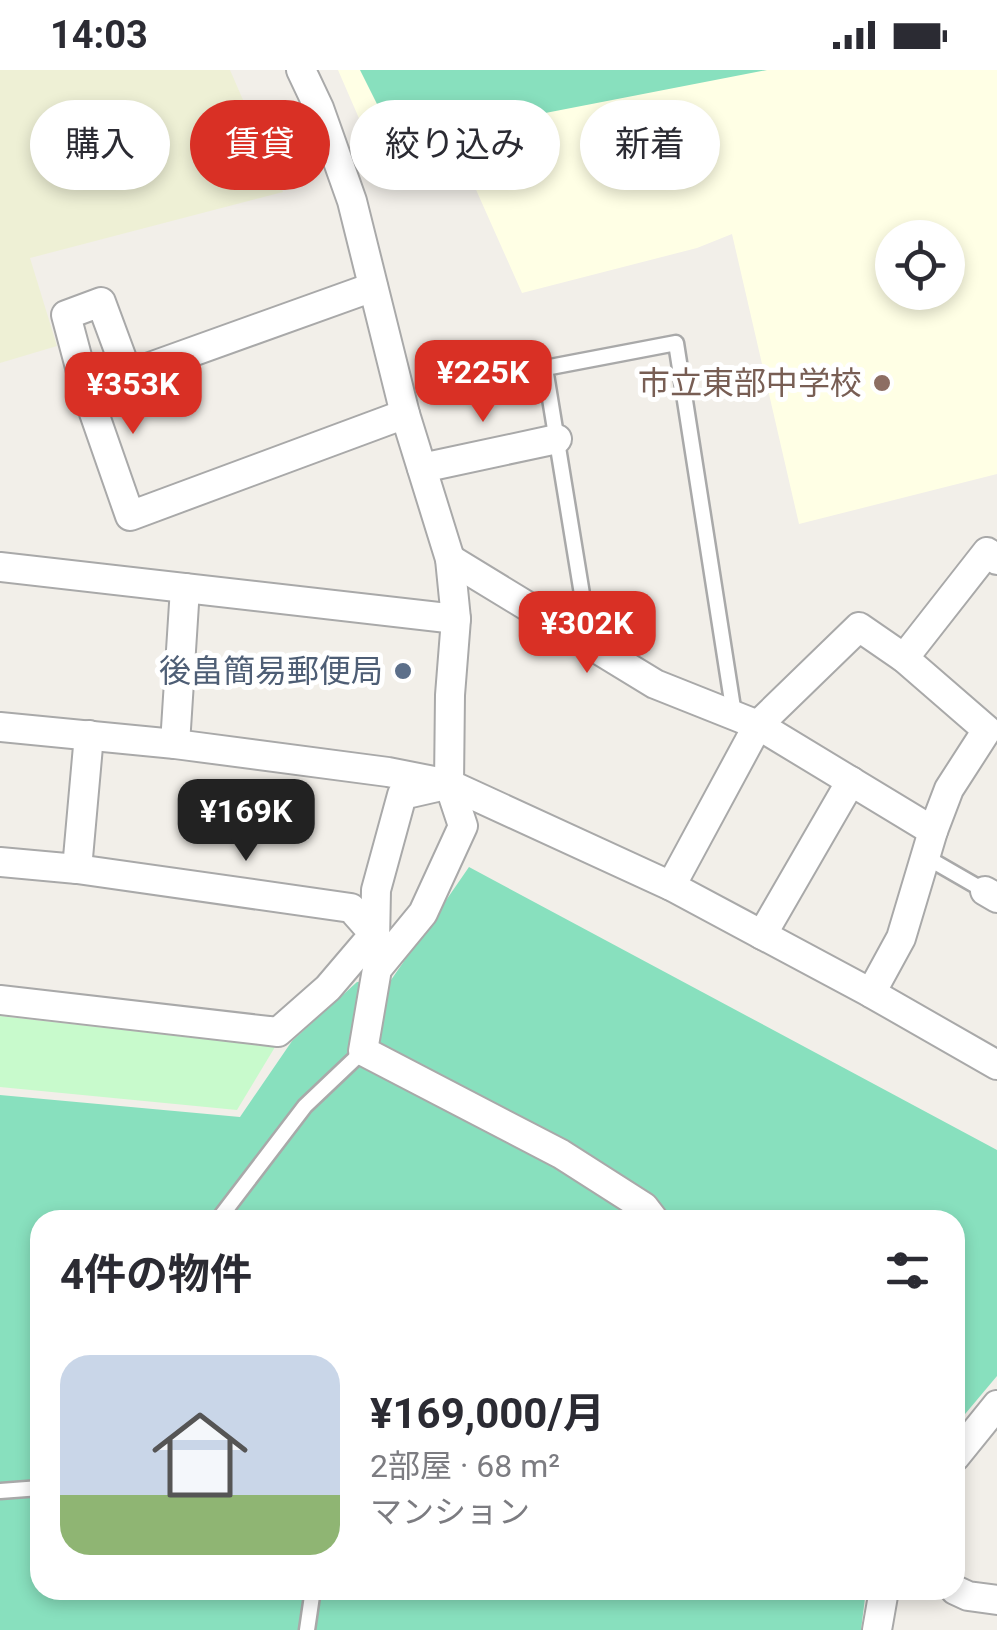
<!DOCTYPE html>
<html lang="ja">
<meta charset="utf-8">
<style>
:root{--surface:#fff;--page:#f2f2f3;--text:#2b2b33;--muted:#7c7c81;--accent:#d93025}
body{margin:0;font-family:Roboto,"Noto Sans JP",sans-serif;background:var(--page);color:var(--text);height:100vh;display:flex;flex-direction:column;font-size:38px;white-space:nowrap}
*{box-sizing:border-box;margin:0}
p{font-size:32px;color:var(--muted)}
.icon{flex:none;width:55px;height:55px;fill:none;stroke:currentColor;stroke-width:2;stroke-linecap:round;stroke-linejoin:round}
.map{position:relative;flex:1;overflow:hidden}
.side{position:absolute;left:30px;top:1140px;width:935px;height:390px;display:flex;flex-direction:column;background:var(--surface);border-radius:30px;box-shadow:0 5px 15px #0003}
.side>*{flex:none}
.top-card{position:absolute;left:30px;top:30px;width:938px;height:90px;display:flex;gap:20px}
.fabs{position:absolute;left:875px;top:150px;display:grid;gap:20px}
.fabs a{display:grid;place-items:center;width:90px;height:90px;border-radius:50%;background:var(--surface);box-shadow:0 5px 15px #0003;font-size:50px}
.price{position:absolute;translate:-50% -85px;padding:0 22px;border-radius:20px;background:var(--accent);color:#fff;font-size:32px;line-height:65px;filter:drop-shadow(0 2px 5px #0008)}
.price::after{content:'';position:absolute;left:50%;top:60px;width:30px;height:22px;margin-left:-15px;background:inherit;clip-path:polygon(0 0,100% 0,50% 100%)}
.price.on{background:#222;color:#fff}
ul{padding:0;list-style:none}
li{display:flex;align-items:center;gap:30px;height:250px;padding:0 30px}
li span{display:grid;place-items:center;flex:none;width:280px;height:200px;border-radius:30px;color:#555}
li>.icon{margin-inline-start:auto}
span .icon{width:120px;height:120px;fill:#fffc;stroke-width:1}
li b{font-size:42px}
h2{display:flex;justify-content:space-between;align-items:center;height:120px;padding:0 30px;font-size:42px}
.chip{padding:0 35px;border-radius:45px;background:var(--surface);box-shadow:0 5px 15px #0003;font-size:35px;line-height:90px}
.chip.on{background:var(--accent);color:#fff}
.status{display:flex;justify-content:space-between;align-items:center;height:70px;padding:0 50px;background:var(--surface);direction:ltr}
.status svg{height:28px;fill:currentColor}
.map>svg:first-child{display:block}
.education{fill:#ffffe5;fill-rule:evenodd}
.farmland{fill:#eef0d5}
.park{fill:#c8facc}
.pitch{fill:#88e0be}
.lines{fill:none;stroke-linecap:round;stroke-linejoin:round}
.service-casing{stroke:#a9a9a9;stroke-width:19}
.minor-casing{stroke:#a9a9a9;stroke-width:32}
.service{stroke:#fff;stroke-width:14}
.minor{stroke:#fff;stroke-width:28}
.education-dot{fill:#8d6e63;stroke:#fff;stroke-width:4}
.service-dot{fill:#5c6f8a;stroke:#fff;stroke-width:4}
.labels{text-anchor:middle;stroke-width:10;stroke-linejoin:round;paint-order:stroke}
.education-label{font-size:32px;fill:#785e54;stroke:#fff;text-anchor:end}
.service-label{font-size:32px;fill:#4e5e75;stroke:#fff;text-anchor:end}
</style>
<div class="status"><b>14:03</b><svg viewBox="0 0 49 12"><path d="M0 12V9h3v3zM5 12V6h3v6zM10 12V3h3v9zM15 12V0h3v12zM26 1h20v11H26zM47 4h2v5h-2z"/></svg></div>
<div class="map">
<svg width="997" height="1560" viewBox="0 0 997 1560">
<rect width="100%" height="100%" fill="#f2efe9"/>
<path class="education" d="M338,0H997V404L799,454L732,164L697,178L522,223L445,50L368,69ZM892,168H948V222H892Z"/>
<path class="farmland" d="M0,0H230L283,122L30,188L57,276L0,293Z"/>
<path class="park" d="M0,946L275,977L237,1040L0,1017Z"/>
<g class="pitch">
<path d="M360,0H767L396,72Z"/>
<path d="M469,797L997,1080V1306L955,1356V1150H40V1520H866L861,1560H0V1025L240,1047L292,971L357,912L391,910Z"/>
</g>
<g class="lines">
<g class="service-casing">
<g id="service">
<path d="M590,573L545,298L676,273L734,644"/>
<path d="M926,787L985,821"/>
<path d="M218,1150L305,1036L363,981"/>
<path d="M0,1421L40,1418"/>
<path d="M307,1560L312,1526L307,1520"/>
</g>
</g>
<g class="minor-casing">
<g id="minor">
<path d="M301,0L319,38L352,131L405,344L450,489L456,549L450,625L449,714L463,756L423,843L377,899L363,981L561,1084L644,1137L654,1150"/>
<path d="M373,217L86,320L130,446L405,344"/>
<path d="M86,320L66,245L101,232L128,305"/>
<path d="M422,398L557,369"/>
<path d="M450,489L655,614L758,655L933,761"/>
<path d="M0,497L456,549"/>
<path d="M904,588L987,482L997,490"/>
<path d="M0,657L175,674L388,702L449,714L671,816L871,923L997,995"/>
<path d="M175,674L185,518"/>
<path d="M0,792L77,799L89,665"/>
<path d="M671,816L758,655L859,557L904,588L987,660L949,719L933,761L901,868L871,923"/>
<path d="M985,821L997,828"/>
<path d="M762,865L851,711"/>
<path d="M375,872L376,820L402,725L437,717"/>
<path d="M0,930L278,962L328,918L374,864L351,838L77,799"/>
<path d="M955,1387L997,1335"/>
<path d="M955,1520L968,1526L997,1530"/>
<path d="M877,1560L884,1520"/>
</g>
</g>
<use href="#service" class="service"/>
<use href="#minor" class="minor"/>
</g>
<circle class="education-dot" cx="882" cy="313" r="10"/>
<circle class="service-dot" cx="403" cy="601" r="10"/>
<g class="labels">
<g class="education-label">
<text x="862" y="324">市立東部中学校</text>
</g>
<g class="service-label">
<text x="383" y="612">後畠簡易郵便局</text>
</g>
</g>
</svg>
<div class="fabs">
<a><svg class="icon" aria-label="locate" viewBox="0 0 24 24"><circle cx="12" cy="12" r="6"/><path d="M12 2v4M12 18v4M2 12h4M18 12h4"/></svg></a>
</div>
<b class="price" style="left:483px;top:355px">¥225K</b>
<b class="price" style="left:133px;top:367px">¥353K</b>
<b class="price" style="left:587px;top:606px">¥302K</b>
<b class="price on" style="left:246px;top:794px">¥169K</b>
<div class="top-card">
<a class="chip">購入</a>
<a class="chip on">賃貸</a>
<a class="chip">絞り込み</a>
<a class="chip">新着</a>
</div>
<section class="side">
<h2>4件の物件<svg class="icon" aria-label="filters" viewBox="0 0 24 24"><path d="M4 7h16M4 17h16"/><circle cx="9" cy="7" r="2"/><circle cx="15" cy="17" r="2"/></svg></h2>
<ul>
<li><span style="background:linear-gradient(#c9d6e8 70%,#8fb573 0)"><svg class="icon" aria-label="home" viewBox="0 0 24 24"><path d="M3 11l9-7 9 7M6 9v11h12V9"/></svg></span><div><b>¥169,000/月</b><p>2部屋 · 68 m²</p><p>マンション</p></div></li>
</ul>
</section>
</div>
